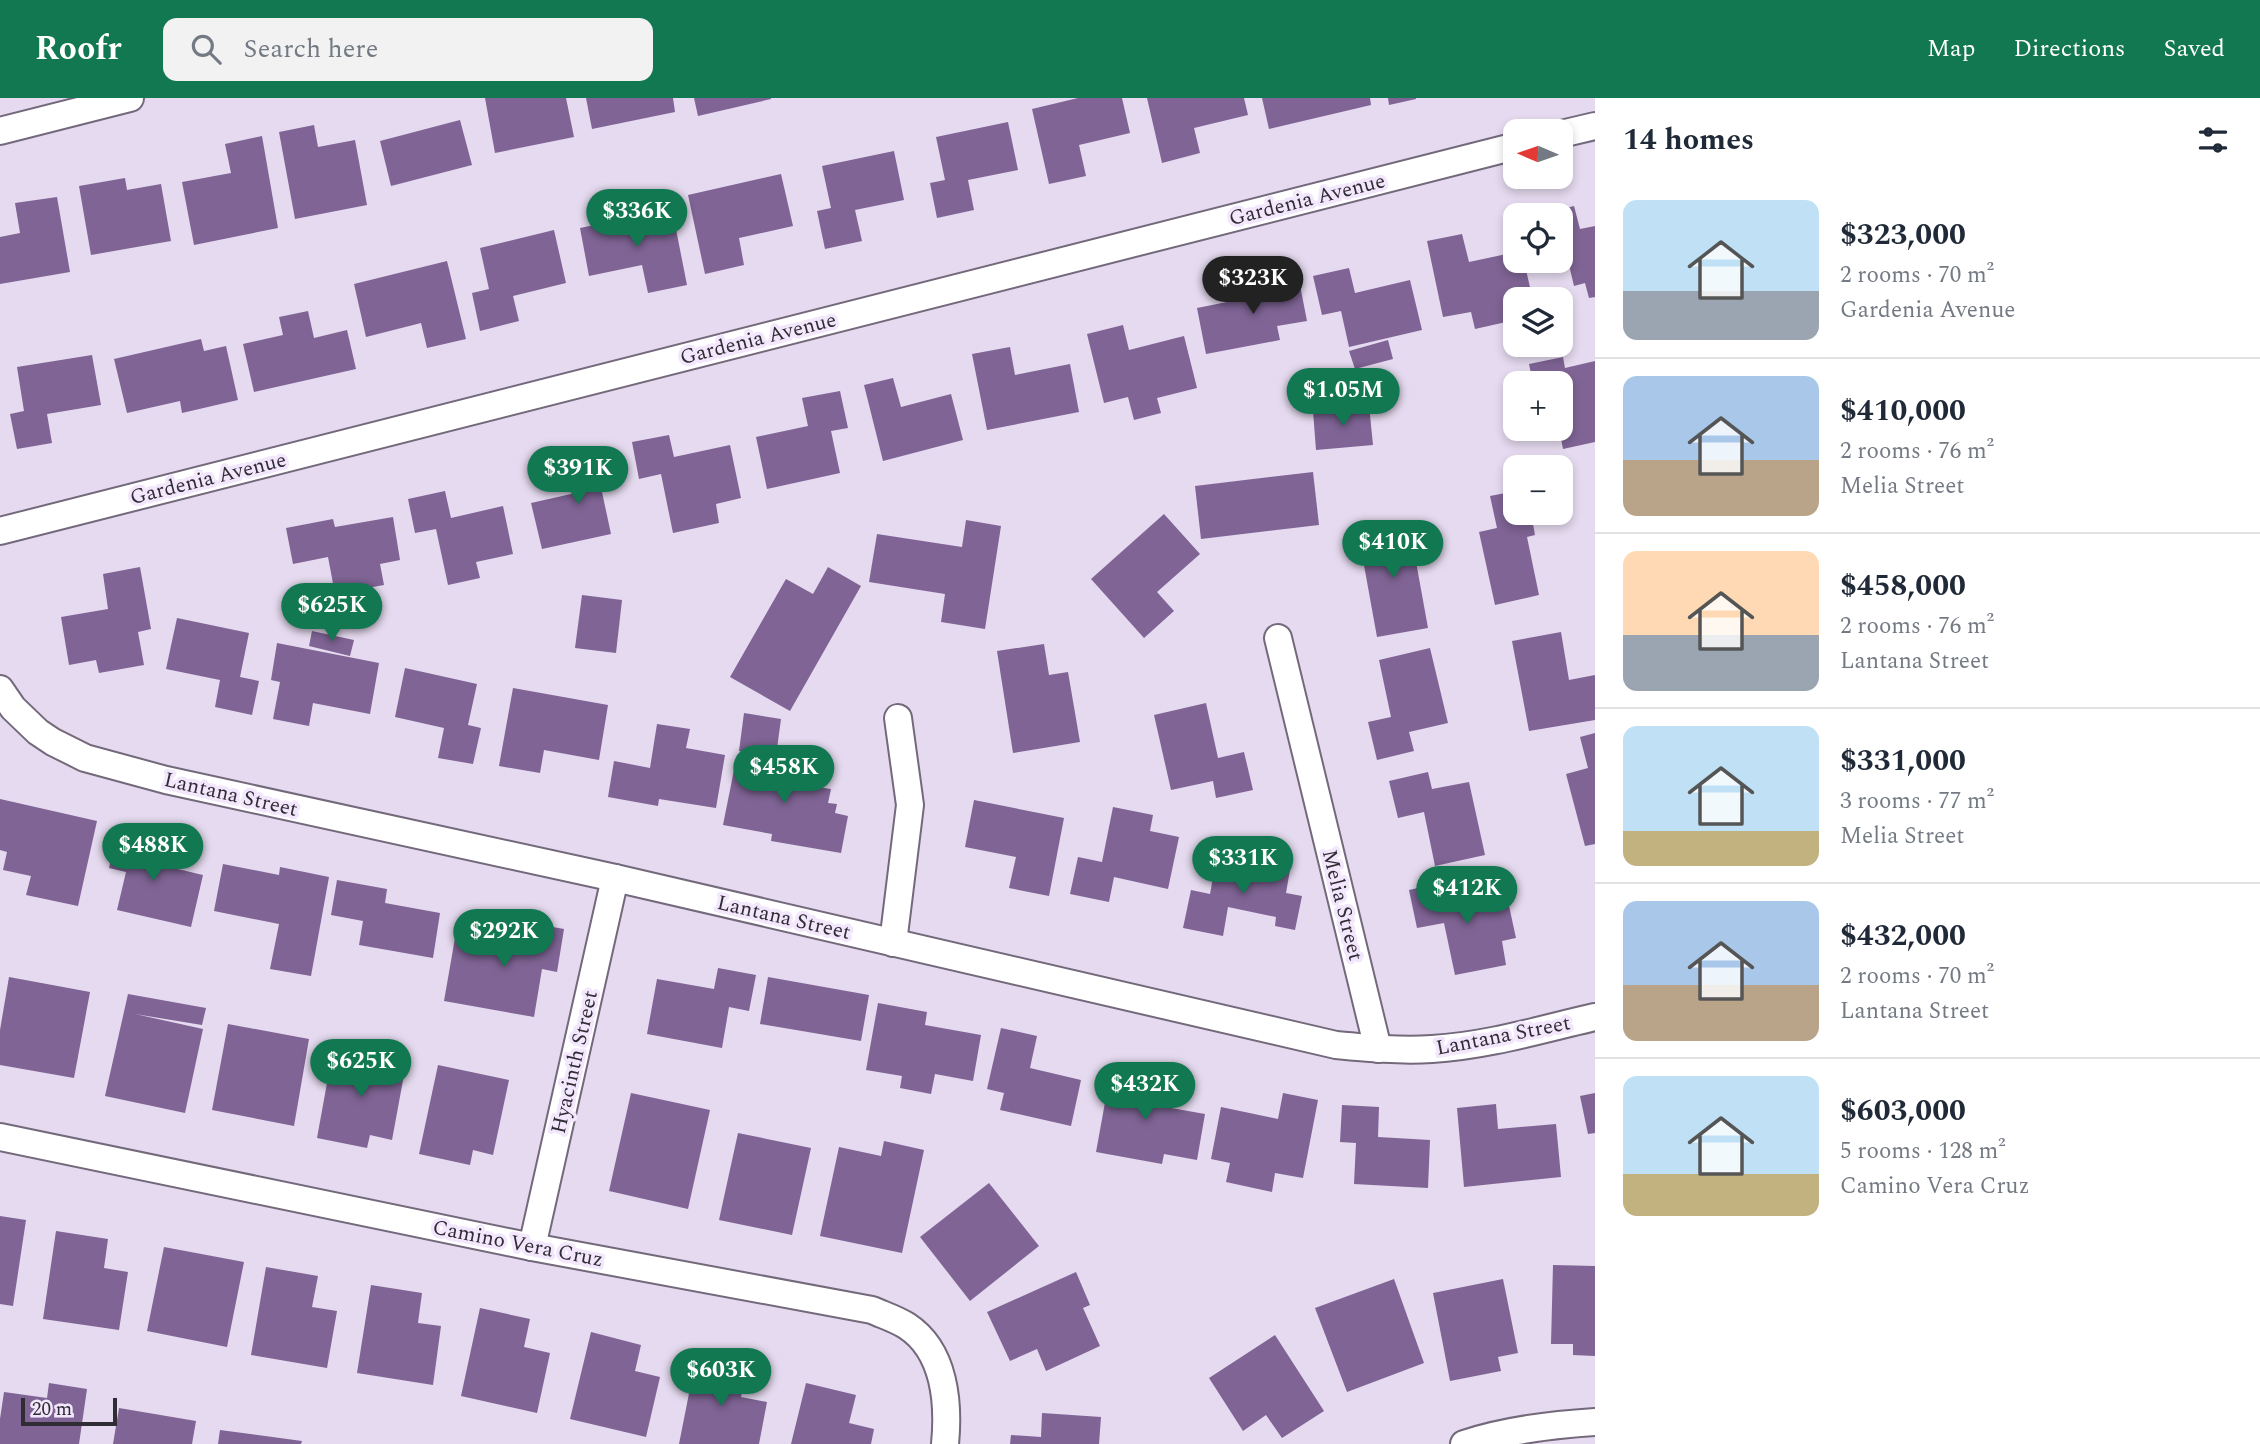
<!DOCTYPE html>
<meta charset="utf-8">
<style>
:root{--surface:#fff;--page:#f2f2f3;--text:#1f2937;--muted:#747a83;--line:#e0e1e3;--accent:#127851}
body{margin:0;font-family:Spectral,serif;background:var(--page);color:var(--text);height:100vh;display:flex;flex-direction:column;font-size:26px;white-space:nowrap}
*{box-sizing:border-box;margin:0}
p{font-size:23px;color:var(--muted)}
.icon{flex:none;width:38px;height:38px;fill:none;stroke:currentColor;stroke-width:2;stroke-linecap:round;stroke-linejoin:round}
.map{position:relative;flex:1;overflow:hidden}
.drawer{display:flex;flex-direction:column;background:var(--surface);width:665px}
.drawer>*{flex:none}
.needle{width:46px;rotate:272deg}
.buttons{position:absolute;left:1503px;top:21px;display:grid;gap:14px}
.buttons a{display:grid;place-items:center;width:70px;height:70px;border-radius:14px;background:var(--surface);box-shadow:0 4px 10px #0003;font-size:35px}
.scale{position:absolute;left:21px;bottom:18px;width:96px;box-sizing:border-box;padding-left:7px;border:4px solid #302c34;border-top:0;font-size:19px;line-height:24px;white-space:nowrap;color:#302c34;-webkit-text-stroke:5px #f2e7fc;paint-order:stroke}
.price{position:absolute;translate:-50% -60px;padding:0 16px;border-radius:24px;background:var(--accent);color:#fff;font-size:23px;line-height:46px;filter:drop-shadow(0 2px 4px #0008)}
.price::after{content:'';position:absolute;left:50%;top:42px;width:21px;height:16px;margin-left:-10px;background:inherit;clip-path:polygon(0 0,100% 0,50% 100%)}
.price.selected{background:#222;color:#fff}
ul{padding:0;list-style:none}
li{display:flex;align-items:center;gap:21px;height:175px;padding:0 28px}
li+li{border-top:2px solid var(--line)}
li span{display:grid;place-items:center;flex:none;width:196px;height:140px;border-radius:14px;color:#555}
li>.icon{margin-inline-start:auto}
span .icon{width:84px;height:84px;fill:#fffc;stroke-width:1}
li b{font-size:30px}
h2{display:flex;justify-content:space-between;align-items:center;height:84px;padding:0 28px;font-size:30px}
header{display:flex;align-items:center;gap:42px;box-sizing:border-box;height:98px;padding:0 35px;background:var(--accent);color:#fff}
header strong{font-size:33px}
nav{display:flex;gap:38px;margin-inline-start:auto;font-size:24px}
.search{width:490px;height:63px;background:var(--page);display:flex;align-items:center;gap:18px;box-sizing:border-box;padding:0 24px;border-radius:14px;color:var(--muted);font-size:26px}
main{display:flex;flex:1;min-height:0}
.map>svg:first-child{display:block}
.building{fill:#7f6495}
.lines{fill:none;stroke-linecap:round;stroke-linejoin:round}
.street-casing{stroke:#73697b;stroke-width:30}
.street{stroke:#fff;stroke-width:26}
.labels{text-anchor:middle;stroke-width:7;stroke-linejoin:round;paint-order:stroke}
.street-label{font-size:21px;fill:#302c34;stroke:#f2e7fc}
</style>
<header>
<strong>Roofr</strong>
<div class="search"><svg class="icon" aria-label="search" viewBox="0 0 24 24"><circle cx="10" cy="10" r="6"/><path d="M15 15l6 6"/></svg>Search here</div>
<nav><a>Map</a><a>Directions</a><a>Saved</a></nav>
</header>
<main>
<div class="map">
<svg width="1595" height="1346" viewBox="0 0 1595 1346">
<rect width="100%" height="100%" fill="#e5daef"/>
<g class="building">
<path d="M485,0H566L574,39L495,55Z"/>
<path d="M586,0H673L675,14L592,31Z"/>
<path d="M694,0H771V1L698,18Z"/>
<path d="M1078,0H1122L1130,35L1079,47L1086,78L1049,86L1032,11Z"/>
<path d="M1147,0H1244L1248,17L1194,30L1200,55L1162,65Z"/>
<path d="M1262,0H1370L1371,7L1269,31Z"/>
<path d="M1388,0H1416V1L1389,7Z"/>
<path d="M460,22L472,67L391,88L380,43Z"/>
<path d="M1008,24L1018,72L968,82L974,112L937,120L930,85L945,82L936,39Z"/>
<path d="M314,27L318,49L355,42L367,107L295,121L279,34Z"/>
<path d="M262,38L278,130L194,147L182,84L231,75L225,46Z"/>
<path d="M894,53L904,102L855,112L862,143L825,151L817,113L831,110L822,68Z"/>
<path d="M781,76L793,128L739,140L744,167L705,176L688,97Z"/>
<path d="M125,80L127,92L161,86L171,143L91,157L79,88Z"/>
<path d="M57,99L70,174L0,186V139L20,135L15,105Z"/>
<path d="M1574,108L1580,131L1595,128V199L1589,200L1585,185L1574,188L1569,167L1552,171L1550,163H1561V117H1539Z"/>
<path d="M672,111L687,187L648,195L642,167L589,178L580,130Z"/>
<path d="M554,132L566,185L513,198L519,223L480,233L472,195L489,191L480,150Z"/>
<path d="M1462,136L1469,164L1516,154V163H1524L1532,198L1510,203L1515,222L1475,231L1471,214L1443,219L1427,143Z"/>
<path d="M447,163L466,241L427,250L421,225L366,239L354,186Z"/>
<path d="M1349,170L1355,195L1410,182L1422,232L1349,249L1341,213L1322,217L1313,178Z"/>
<path d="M1298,177L1307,223L1277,228L1280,242L1206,256L1197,210L1252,199L1250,187Z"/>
<path d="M308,213L314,240L347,232L356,271L254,294L243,246L283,237L279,219Z"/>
<path d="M1123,227L1129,252L1184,238L1197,290L1157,300L1161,315L1134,322L1128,299L1104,305L1087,236Z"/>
<path d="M201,241L204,253L226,248L238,302L182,315L180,303L127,315L114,261Z"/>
<path d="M1388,242L1393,261L1355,271L1349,253Z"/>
<path d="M1010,249L1015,277L1070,266L1079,314L987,332L972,256Z"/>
<path d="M92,257L101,307L47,316L52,345L17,351L10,316L24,313L17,269Z"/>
<path d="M1563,259L1565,270L1595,263V344L1563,351L1559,331H1561V285H1533L1529,266Z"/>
<path d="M893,280L901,309L951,296L963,342L883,363L864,287Z"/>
<path d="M840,293L848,330L831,333L840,375L767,391L756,339L808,328L802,300Z"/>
<path d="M1369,307L1373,347L1316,352L1313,313Z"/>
<path d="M669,337L674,359L730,347L741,400L716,406L719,425L673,435L661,376L639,381L632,344Z"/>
<path d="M610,354L618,390L602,394L611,436L542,451L531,405L580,394L573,362Z"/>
<path d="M1313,374L1319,427L1201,441L1195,388Z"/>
<path d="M445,393L451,420L503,408L513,456L476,464L480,480L448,487L436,431L415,435L408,401Z"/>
<path d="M1516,393V415H1531L1535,437L1527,439L1539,497L1495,507L1479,434L1497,430L1490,398Z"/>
<path d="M1164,416L1200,456L1157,494L1174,513L1144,540L1091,481Z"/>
<path d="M393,419L400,462L380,466L384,487L335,496L328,459L293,466L286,430L333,421L335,429Z"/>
<path d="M966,422L1001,428L985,531L941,524L945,496L869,484L877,436L962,449Z"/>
<path d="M1409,425L1428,530L1377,539L1358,434Z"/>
<path d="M140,469L151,531L138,534L144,567L99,575L96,562L69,567L61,519L108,511L103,476Z"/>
<path d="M828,469L861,488L790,613L730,579L786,481L813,496Z"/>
<path d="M582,497L622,502L616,555L575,550Z"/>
<path d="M177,520L249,535L240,579L259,583L252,617L215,609L220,582L166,571Z"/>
<path d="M312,533L354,542L350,558L309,548Z"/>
<path d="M1561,534L1569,582L1595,577V622L1529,633L1512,543Z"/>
<path d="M277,545L379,565L370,616L313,605L309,628L273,621L280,584L271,582Z"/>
<path d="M1044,546L1049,577L1068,574L1080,644L1013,655L997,553Z"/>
<path d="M1430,550L1448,625L1409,634L1414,653L1377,662L1368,624L1391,619L1379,562Z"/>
<path d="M405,570L477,586L468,627L481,630L473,666L438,660L444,630L395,619Z"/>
<path d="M513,590L608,607L599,662L544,652L540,675L499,668Z"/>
<path d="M1206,605L1218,660L1244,654L1253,692L1216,700L1213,683L1171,692L1154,617Z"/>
<path d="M744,615L781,621L776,658L739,653Z"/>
<path d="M657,626L690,631L686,650L725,657L716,710L659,701L658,708L608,699L614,663L650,670Z"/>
<path d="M1595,635V746L1585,748L1566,676L1588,670L1580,639Z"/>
<path d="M737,657L821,672L818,689L831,691L828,705L837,706L835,715L848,718L841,755L771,743L772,736L723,727Z"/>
<path d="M1428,674L1432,691L1469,684L1485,757L1435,768L1424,714L1398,720L1389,683Z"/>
<path d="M0,701L97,723L78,808L26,797L31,778L3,772L7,754L0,752Z"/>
<path d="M974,702L1064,720L1049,798L1009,790L1016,759L965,749Z"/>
<path d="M1113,709L1153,717L1150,733L1179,739L1168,791L1114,779L1109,804L1070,796L1078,759L1102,764Z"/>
<path d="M117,732L154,741L148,764L203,777L191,829L117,812L126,774L109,770Z"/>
<path d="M1217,757L1290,772L1286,795L1302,798L1295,832L1275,828L1276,819L1228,809L1223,838L1183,830L1191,792L1210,796Z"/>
<path d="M223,766L279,777L280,769L329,779L311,878L270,871L279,826L214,813Z"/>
<path d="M337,782L387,791L385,805L440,815L433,860L359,847L363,823L331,817Z"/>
<path d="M1445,784L1450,806L1506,794L1516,840L1502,843L1506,867L1455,877L1444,825L1417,830L1409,792Z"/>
<path d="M513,822L564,831L557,874L542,871L534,919L444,903L455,840L508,849Z"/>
<path d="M718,870L756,877L749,913L729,909L722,950L647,936L657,881L714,891Z"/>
<path d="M9,879L90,894L74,980L0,967V932Z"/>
<path d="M768,879L869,897L861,943L760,926Z"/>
<path d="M128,896L206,910L202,927L135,916L203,931L185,1015L105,998Z"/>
<path d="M878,905L927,914L925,927L981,937L973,983L935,976L931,996L900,990L902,978L866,972Z"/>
<path d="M228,926L309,941L294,1028L212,1012Z"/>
<path d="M1001,930L1037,938L1030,970L1081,982L1071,1028L1000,1012L1004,995L987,991Z"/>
<path d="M333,952L406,966L392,1042L370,1037L367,1050L317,1040Z"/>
<path d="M1112,966L1149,973L1143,1005L1205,1016L1197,1062L1164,1056L1162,1066L1096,1054Z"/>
<path d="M438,967L509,982L493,1057L473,1052L470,1067L419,1056Z"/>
<path d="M631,995L710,1012L688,1111L609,1093Z"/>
<path d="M1283,995L1318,1002L1303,1080L1275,1075L1272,1094L1226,1084L1230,1065L1211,1061L1221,1009L1278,1021Z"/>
<path d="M1595,995V1035L1588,1036L1580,998Z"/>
<path d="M1496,1006L1498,1031L1556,1026L1561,1079L1464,1089L1457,1010Z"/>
<path d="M1342,1007L1379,1009L1378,1039L1430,1042L1428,1090L1354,1086L1356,1045L1340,1044Z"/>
<path d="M738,1035L811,1050L792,1137L719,1122Z"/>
<path d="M884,1043L924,1052L902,1155L820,1138L839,1049L881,1058Z"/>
<path d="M989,1085L1039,1148L970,1203L920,1139Z"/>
<path d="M0,1118L26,1122L13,1208L0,1206Z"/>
<path d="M56,1133L108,1141L104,1170L128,1174L119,1232L43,1221Z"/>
<path d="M164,1149L244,1164L227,1249L147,1233Z"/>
<path d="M1553,1167L1595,1168V1258L1573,1257V1246H1551Z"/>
<path d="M266,1169L318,1178L312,1209L337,1213L327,1270L251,1257Z"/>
<path d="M1076,1174L1090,1207L1083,1210L1100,1248L1046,1273L1037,1251L1010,1263L987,1214Z"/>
<path d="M1394,1181L1424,1265L1347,1294L1315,1210Z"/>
<path d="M1503,1181L1518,1255L1498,1259L1501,1273L1450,1283L1433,1195Z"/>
<path d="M371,1187L422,1195L418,1225L441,1228L433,1287L357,1275Z"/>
<path d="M480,1210L530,1221L524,1249L550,1255L537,1315L461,1298Z"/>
<path d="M591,1234L641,1247L635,1273L660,1279L646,1339L570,1321Z"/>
<path d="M1275,1237L1324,1313L1282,1340L1266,1317L1243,1333L1209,1280Z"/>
<path d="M696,1260L747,1271L741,1299L767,1304L759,1346H679Z"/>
<path d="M49,1285L87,1291L79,1346H0V1321L4,1294L47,1300Z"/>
<path d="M806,1285L856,1297L849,1325L874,1331L871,1346H791Z"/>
<path d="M119,1310L196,1323L192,1346H113Z"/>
<path d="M1042,1315L1101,1319L1099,1346H1010L1011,1337L1041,1339Z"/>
<path d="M220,1332L302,1343L301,1346H218Z"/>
</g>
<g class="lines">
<g class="street-casing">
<g id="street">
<path d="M0,33L130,0"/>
<path d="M1561,36L1595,28"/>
<path d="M0,433L1516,48"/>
<path d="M1278,540L1378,951"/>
<path d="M0,591L13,610L38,634L53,644L85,660L166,682L615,780L1336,947C1368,950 1400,953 1432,951C1487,948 1542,931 1595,919"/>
<path d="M893,845L910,707L898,620"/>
<path d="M0,1039L532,1149L872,1212C883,1217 896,1221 907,1228C945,1253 949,1305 945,1346"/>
<path d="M532,1149L615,780"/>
<path d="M1464,1346C1506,1332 1551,1327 1595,1324"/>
</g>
</g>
<use href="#street" class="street"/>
</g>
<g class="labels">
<g class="street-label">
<text transform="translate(1307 101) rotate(-14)" y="7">Gardenia Avenue</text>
<text transform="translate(758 240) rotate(-14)" y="7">Gardenia Avenue</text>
<text transform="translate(208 380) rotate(-14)" y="7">Gardenia Avenue</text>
<text transform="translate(231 696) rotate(13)" y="7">Lantana Street</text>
<text transform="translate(1343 807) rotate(76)" y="7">Melia Street</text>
<text transform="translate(784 819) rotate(13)" y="7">Lantana Street</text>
<text transform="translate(1503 937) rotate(-11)" y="7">Lantana Street</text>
<text transform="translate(574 964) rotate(-77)" y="7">Hyacinth Street</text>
<text transform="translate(518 1145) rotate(11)" y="7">Camino Vera Cruz</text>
</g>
</g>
</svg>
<div class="buttons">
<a><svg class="needle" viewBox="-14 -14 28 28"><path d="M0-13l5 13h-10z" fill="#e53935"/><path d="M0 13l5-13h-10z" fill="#747a83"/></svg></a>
<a><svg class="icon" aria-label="locate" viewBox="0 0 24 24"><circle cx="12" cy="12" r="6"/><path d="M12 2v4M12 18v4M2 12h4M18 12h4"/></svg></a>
<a><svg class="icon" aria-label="layers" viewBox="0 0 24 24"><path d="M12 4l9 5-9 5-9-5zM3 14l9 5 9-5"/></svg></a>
<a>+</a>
<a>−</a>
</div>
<div class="scale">20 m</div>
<b class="price" style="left:637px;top:151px">$336K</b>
<b class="price selected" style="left:1253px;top:218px">$323K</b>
<b class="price" style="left:1343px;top:330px">$1.05M</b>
<b class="price" style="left:578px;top:408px">$391K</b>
<b class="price" style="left:1393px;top:482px">$410K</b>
<b class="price" style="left:332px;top:545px">$625K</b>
<b class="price" style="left:784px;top:707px">$458K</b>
<b class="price" style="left:153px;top:785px">$488K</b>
<b class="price" style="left:1243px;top:798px">$331K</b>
<b class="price" style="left:1467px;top:828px">$412K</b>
<b class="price" style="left:504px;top:871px">$292K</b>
<b class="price" style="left:361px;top:1001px">$625K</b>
<b class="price" style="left:1145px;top:1024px">$432K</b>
<b class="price" style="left:721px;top:1310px">$603K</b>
</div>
<section class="drawer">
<h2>14 homes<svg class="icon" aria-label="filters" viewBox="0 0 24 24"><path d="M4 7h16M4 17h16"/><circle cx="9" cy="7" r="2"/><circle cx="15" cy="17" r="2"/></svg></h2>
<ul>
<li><span style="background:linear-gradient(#bfe0f5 65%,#9aa5b1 0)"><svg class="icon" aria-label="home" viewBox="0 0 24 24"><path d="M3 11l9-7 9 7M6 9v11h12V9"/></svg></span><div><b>$323,000</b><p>2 rooms · 70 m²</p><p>Gardenia Avenue</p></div></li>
<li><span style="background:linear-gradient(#a9c7e8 60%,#b9a48a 0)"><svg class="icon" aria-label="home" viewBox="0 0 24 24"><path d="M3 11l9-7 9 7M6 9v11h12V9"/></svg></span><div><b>$410,000</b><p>2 rooms · 76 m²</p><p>Melia Street</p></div></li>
<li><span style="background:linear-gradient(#ffd9b3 60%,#9aa5b1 0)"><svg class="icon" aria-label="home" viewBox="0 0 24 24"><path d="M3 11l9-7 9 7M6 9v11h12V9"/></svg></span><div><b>$458,000</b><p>2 rooms · 76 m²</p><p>Lantana Street</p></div></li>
<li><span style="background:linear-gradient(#bfe0f5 75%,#c2b280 0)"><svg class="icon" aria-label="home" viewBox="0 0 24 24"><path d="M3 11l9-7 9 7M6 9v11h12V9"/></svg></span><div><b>$331,000</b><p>3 rooms · 77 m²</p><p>Melia Street</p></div></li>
<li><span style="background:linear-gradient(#a9c7e8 60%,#b9a48a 0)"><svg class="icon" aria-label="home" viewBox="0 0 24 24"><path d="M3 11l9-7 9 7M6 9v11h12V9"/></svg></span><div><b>$432,000</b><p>2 rooms · 70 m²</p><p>Lantana Street</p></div></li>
<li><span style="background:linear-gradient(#bfe0f5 70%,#c2b280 0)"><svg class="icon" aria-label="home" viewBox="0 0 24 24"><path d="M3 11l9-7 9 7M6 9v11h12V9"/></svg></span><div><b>$603,000</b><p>5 rooms · 128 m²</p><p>Camino Vera Cruz</p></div></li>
</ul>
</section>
</main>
